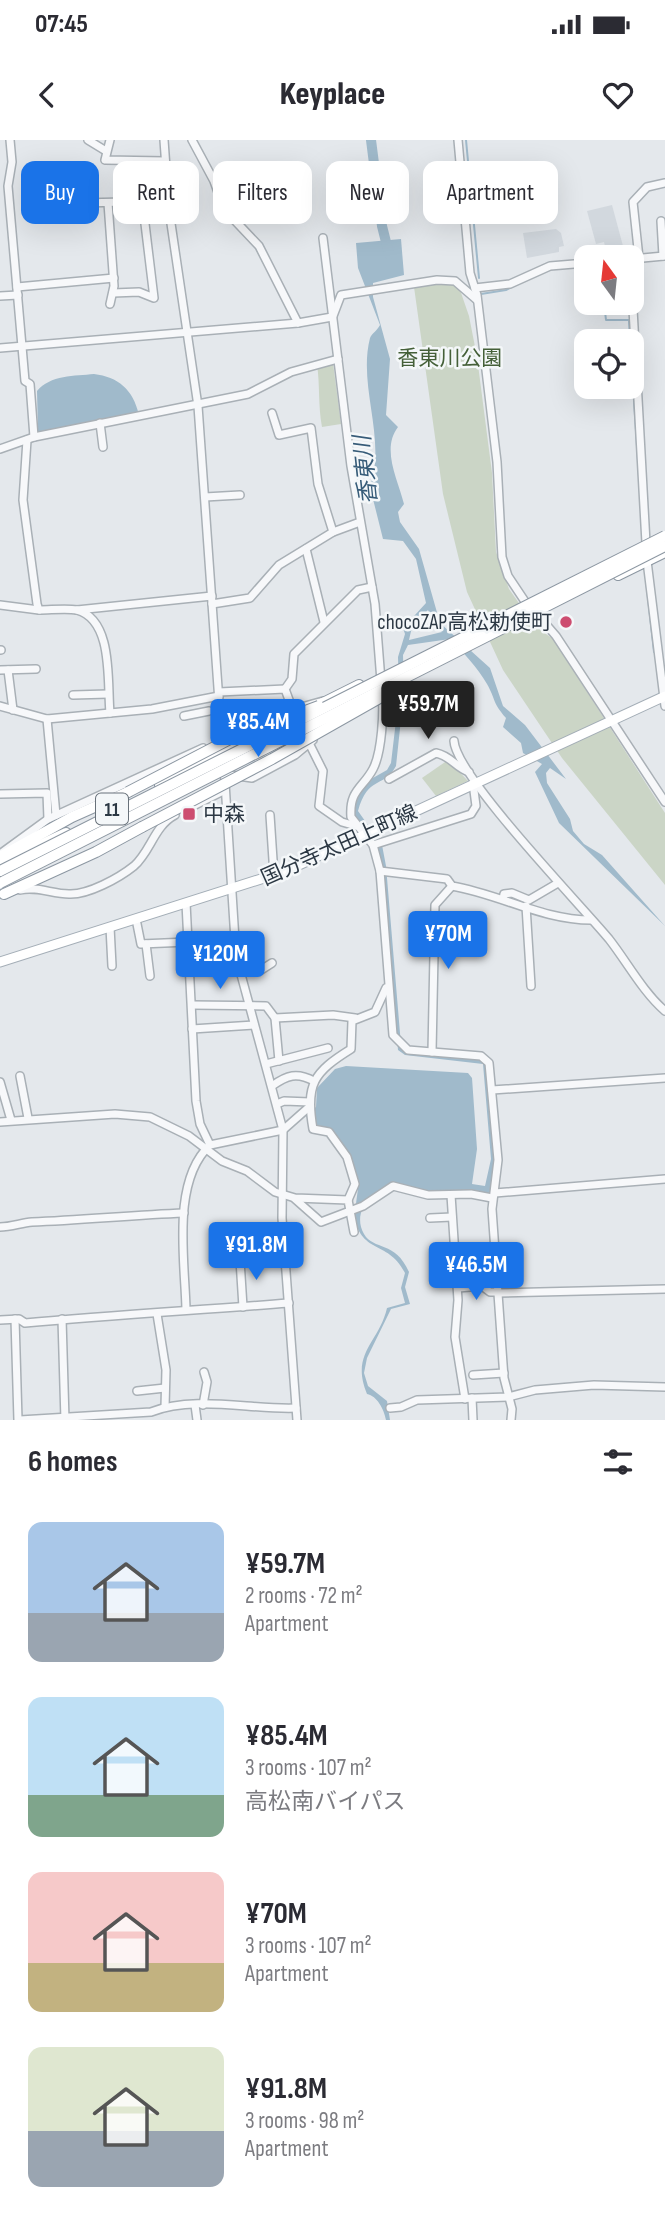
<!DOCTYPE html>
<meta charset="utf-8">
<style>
:root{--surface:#fff;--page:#f7f7f7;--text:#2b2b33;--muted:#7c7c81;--accent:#1a73e8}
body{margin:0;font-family:"Sofia Sans Condensed","Noto Sans JP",sans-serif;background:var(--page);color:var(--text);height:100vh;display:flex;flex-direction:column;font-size:26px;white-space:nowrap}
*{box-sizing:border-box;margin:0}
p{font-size:23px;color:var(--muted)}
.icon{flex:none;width:38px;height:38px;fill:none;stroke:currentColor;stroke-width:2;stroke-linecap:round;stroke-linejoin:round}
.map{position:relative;height:1280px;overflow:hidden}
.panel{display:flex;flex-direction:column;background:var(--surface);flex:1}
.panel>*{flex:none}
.banner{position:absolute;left:21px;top:21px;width:623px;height:63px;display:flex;gap:14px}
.needle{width:46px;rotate:345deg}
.buttons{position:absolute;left:574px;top:105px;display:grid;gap:14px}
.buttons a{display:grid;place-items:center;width:70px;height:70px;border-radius:14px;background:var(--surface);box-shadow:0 7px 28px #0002;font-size:35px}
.price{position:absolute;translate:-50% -60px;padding:0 16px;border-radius:7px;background:var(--accent);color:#fff;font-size:23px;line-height:46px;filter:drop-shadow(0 2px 4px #0008)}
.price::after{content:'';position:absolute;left:50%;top:42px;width:21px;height:16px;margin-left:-10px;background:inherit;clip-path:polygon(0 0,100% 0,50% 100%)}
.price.active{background:#222;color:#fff}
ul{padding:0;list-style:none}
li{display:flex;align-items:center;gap:21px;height:175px;padding:0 28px}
li span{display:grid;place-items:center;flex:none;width:196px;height:140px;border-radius:14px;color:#555}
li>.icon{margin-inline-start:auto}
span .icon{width:84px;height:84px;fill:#fffc;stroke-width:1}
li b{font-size:30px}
h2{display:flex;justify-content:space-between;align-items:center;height:84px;padding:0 28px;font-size:30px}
.chip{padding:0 24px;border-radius:14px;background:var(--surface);box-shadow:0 7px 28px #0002;font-size:24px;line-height:63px}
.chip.active{background:var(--accent);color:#fff}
.status{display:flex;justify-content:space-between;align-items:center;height:49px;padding:0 35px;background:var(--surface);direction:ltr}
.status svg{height:19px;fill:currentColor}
header{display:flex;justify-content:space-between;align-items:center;height:91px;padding:0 28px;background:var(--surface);font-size:32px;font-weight:800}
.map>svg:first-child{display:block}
.built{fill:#d2d8de}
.green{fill:#cbd5c6}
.water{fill:#a0bacb;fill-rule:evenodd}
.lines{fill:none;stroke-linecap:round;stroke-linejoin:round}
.stream{stroke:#a0bacb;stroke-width:2}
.river{stroke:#a0bacb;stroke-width:10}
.minor-casing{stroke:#a9b0b6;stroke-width:10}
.major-casing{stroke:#a4aeb7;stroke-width:11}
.highway-casing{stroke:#8c97a2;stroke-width:12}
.minor{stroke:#f7f8fa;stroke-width:7}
.major{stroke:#fff;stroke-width:9}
.highway{stroke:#fff;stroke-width:10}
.highway-bridge-casing{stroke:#8c97a2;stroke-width:12;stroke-linecap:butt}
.highway-bridge{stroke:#fff;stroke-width:10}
.poi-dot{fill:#cd4d70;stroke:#f4f7f9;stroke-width:2.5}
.labels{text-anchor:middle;stroke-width:5;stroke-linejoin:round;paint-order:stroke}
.shield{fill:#f4f7f9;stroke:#68717a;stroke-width:2}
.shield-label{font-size:19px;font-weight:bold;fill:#2c3844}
.park-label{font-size:21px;fill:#456039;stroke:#f4f7f9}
.poi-label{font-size:21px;fill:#2c3844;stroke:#f4f7f9;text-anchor:end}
.street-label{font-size:21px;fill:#2c3844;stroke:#f4f7f9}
.water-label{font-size:23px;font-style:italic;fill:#365b78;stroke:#f4f7f9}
</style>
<div class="status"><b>07:45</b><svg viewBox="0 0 49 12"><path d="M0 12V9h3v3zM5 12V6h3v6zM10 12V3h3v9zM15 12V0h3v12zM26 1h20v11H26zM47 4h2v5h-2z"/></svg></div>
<header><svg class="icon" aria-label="back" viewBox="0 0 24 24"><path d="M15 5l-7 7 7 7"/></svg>Keyplace<svg class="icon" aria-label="heart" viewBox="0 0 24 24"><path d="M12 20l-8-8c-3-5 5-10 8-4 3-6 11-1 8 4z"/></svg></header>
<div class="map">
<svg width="665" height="1280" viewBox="0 0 665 1280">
<rect width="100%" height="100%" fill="#e4e8ec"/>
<g class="built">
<path d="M612,65L623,106L606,111L604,102L596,104L587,71Z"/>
<path d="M556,89L561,93L564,106L559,107V112L527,118L523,93Z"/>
</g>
<g class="green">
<path d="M430,143H452L459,147L469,176L477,217L492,333L496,412L509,449L535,486L553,499L665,673V745L562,618L503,530L467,452L443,354L414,147Z"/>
<path d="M333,223L341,284L322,287C318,266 320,243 317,225Z"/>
<path d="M448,620L468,641L436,656L422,638Z"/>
</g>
<g class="water">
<path d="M401,99L404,135L373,143V157L390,219L386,275L398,287C381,309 398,340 404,364L398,372L400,382L419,409L440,483L490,528L503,566L525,585L566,639L550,628L546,633L547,643L570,679L573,691L584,704L602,715L665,786L559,683L535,632L542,624L523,613L521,603L503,587L506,578C492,562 496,560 487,544C477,527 464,513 450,499L408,505L403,515L404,551L396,626C383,649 368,635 358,671L382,705L386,726L401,905L403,909L485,920C489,948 507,1035 490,1056L469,1050L435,1054L393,1043C373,1050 351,1071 364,1094C374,1111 395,1100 409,1132L405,1147L410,1164L391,1169L367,1218L364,1233L368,1246L387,1261L390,1280H386C384,1269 377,1256 367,1254C350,1213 379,1203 387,1168L405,1163L401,1148L405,1133C387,1098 361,1117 353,1072L355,1071L359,1041L330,990L316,988L312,970L316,967L317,948L335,929L346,926L468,933L472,938L477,1009L472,1044L485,1046L491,1019L483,924L405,915L398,910L383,732L376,700L355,678L353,671L364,643L387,630L391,623L399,555L398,517L405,494L403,488L426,463L416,419L403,401L383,399L373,359L367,354C390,304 357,249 370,198C372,193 377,191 380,185L358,128L356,103ZM428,470L435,488L442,492L409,500L412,487Z"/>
<path d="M94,234C118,237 133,249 139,275L38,292L37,251C50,235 75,236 94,234Z"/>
</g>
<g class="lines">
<g class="stream">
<path d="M466,0L479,138"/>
<path d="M481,154L506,150L532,137"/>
<path d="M604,163L606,180H629L630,201"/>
<path d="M632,230L640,352"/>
<path d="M646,440L654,512"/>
<path d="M380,640L390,634"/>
</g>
<path class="river" d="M371,0L382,86L389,114"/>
<g class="minor-casing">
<g id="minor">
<path d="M10,0L12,22L8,46L25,241L30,244L34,297"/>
<path d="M88,0L106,11"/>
<path d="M110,0L105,20L165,21"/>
<path d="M164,0L169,70L198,266L222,604"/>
<path d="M192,0L214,41L224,69L259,106L298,183"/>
<path d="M458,0L470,133L477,155L497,322L502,417L508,436L526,463"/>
<path d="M81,63L125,62L147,57L167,39"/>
<path d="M108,63L114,146L110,164"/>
<path d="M661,81L663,116"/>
<path d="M323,98L351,326L375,464L381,541"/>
<path d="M639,118L633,62L647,47L665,43"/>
<path d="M632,119L664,116"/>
<path d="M17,147L114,138"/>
<path d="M475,148L510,144L550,126L586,123"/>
<path d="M632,151L647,421L665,566"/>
<path d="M113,153L139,152L154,158L142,59"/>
<path d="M0,156L18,155"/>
<path d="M333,176L341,155L437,140L455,141L477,160"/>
<path d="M0,208L298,183L332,177"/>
<path d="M272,273L279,295L311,288L318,344L333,392"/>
<path d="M100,283L103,307"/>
<path d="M27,300L23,360L37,464L39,470C51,470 66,468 77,470C114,480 107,543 110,573"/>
<path d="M0,309L34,297L248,254L291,232L338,219"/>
<path d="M205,357L240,355"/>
<path d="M306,409L324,482"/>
<path d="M212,464L250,458L279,425L333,392L360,382"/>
<path d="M0,465L39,470"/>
<path d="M77,470L212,456"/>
<path d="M537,474L556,496L665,662"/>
<path d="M0,510H1"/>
<path d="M0,530L36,529"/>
<path d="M8,530L13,570"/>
<path d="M285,549L292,539L294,514L358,450L372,447"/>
<path d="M219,552L285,549L292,568"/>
<path d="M382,553C384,571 382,612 373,629C363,648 349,650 351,677L373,705L380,731L393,895L408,910L481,916L489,923L498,1020L492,1069L504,1238L512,1269L511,1280"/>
<path d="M73,555L108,554"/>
<path d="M0,566L47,579L152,569L219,556"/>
<path d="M184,576L209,571"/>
<path d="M47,579L56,675"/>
<path d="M258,586L273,575L323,561"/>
<path d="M454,601C456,636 581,765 609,799C627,822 643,852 665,871"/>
<path d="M309,603L323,631L319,666L342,682L356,686"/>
<path d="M224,627L236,816L283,990L282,1078L297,1280"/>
<path d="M224,634L252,638L295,615L313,600"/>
<path d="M389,639L436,613C451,616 455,627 469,632"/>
<path d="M0,654L47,653L48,679"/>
<path d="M185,670L225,650"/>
<path d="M270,675L274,735"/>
<path d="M373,705L471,674L476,666L473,643"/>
<path d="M0,714L48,679L203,608"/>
<path d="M380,731L447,739L452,746C499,754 543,780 591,780"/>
<path d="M20,750C37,746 52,754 69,754C88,755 119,738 134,726C151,711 154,686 175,675"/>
<path d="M503,759L504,754L512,753L529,760L558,743"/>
<path d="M186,763L196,961L200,984L210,1005"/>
<path d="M526,766L531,846"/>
<path d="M136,779L141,804L188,802"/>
<path d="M110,787L112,826"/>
<path d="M146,804L150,836"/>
<path d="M239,831L261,830L272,823"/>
<path d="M192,865L266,866L275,878L333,875L355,878"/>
<path d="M275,878L279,921"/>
<path d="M192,889L254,885"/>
<path d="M432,912L435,765L452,746"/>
<path d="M266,924L328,908"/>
<path d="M20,936L28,978"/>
<path d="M0,942L11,980"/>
<path d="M272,946C287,935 297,932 314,941"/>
<path d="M492,950L665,938"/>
<path d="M277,964L284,961L310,962"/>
<path d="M0,982L115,974L150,977L189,996L222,1021L247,1031L275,1052L295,1058L348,1060L354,1092"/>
<path d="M495,1053L665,1039"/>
<path d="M451,1055L458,1160L455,1197L465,1259"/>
<path d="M295,1059L321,1082L363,1066L393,1046L428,1055L471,1054L492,1058"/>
<path d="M348,1060L355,1044L347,1017L329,992L313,989C305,944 314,932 351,909L352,881L375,872L386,848"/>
<path d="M430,1078L452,1077"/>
<path d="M0,1087C11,1087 21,1083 32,1082C83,1080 133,1075 184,1073"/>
<path d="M240,1120L243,1167"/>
<path d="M458,1148L482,1146L490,1152H498"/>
<path d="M498,1153L665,1149"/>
<path d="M186,1169C185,1121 171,1041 210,1005L283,990L309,967"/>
<path d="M157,1174L166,1230L165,1267"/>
<path d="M15,1179L18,1280"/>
<path d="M62,1179L65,1280"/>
<path d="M0,1180L19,1179L25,1183C114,1175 201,1170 289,1163"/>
<path d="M473,1235L504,1233"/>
<path d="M137,1251L165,1248"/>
<path d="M472,1258L473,1280"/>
<path d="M195,1265L197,1280"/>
<path d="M203,1265L207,1242L204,1232"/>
<path d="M390,1268L401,1267L417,1260L508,1257L535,1250L594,1245L665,1247"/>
<path d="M20,1280L151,1272C196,1255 250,1270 296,1268"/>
</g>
</g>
<g class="major-casing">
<path id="major" d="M0,822L286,731L665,556"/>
</g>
<g class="highway-casing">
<g id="highway">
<path d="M618,435L665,412"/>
<path d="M313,568L359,545"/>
<path d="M160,645L281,584"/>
<path d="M0,717L72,677L128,652"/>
<path d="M0,724L66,693"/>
<path d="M4,754L96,712L142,687"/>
</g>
</g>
<use href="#minor" class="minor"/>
<use href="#major" class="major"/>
<use href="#highway" class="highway"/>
<g class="highway-bridge-casing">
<g id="highway-bridge">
<path d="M128,652L230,599L319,566"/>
<path d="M142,687L272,619L392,551"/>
<path d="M0,731L665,396"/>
<path d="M0,743L665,406"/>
</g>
</g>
<use href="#highway-bridge" class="highway-bridge"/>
</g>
<g class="poi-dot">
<circle cx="566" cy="482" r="7"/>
<rect x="182" y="667" width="14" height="14" rx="3.5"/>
</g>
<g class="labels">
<rect class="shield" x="96" y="653.5" width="32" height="31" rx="5"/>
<g class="shield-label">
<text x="112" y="676">11</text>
</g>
<g class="park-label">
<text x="450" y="225">香東川公園</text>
</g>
<g class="poi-label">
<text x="552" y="489">chocoZAP高松勅使町</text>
<text x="203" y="681" text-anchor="start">中森</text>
</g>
<g class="street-label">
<text transform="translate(339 705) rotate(-24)" y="7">国分寺太田上町線</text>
</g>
<g class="water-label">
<text transform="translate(365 330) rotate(-96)" y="8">香東川</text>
</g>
</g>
</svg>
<div class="buttons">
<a><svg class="needle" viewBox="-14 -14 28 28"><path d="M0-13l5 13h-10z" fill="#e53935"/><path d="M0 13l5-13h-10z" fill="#7c7c81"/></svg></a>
<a><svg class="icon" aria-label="locate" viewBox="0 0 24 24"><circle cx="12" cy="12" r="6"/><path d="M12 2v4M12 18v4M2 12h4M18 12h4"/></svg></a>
</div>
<b class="price active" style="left:428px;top:601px">¥59.7M</b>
<b class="price" style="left:258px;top:619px">¥85.4M</b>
<b class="price" style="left:448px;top:831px">¥70M</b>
<b class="price" style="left:220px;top:851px">¥120M</b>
<b class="price" style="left:256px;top:1142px">¥91.8M</b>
<b class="price" style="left:476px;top:1162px">¥46.5M</b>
<div class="banner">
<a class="chip active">Buy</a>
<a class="chip">Rent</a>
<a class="chip">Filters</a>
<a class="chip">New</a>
<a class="chip">Apartment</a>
</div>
</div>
<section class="panel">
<h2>6 homes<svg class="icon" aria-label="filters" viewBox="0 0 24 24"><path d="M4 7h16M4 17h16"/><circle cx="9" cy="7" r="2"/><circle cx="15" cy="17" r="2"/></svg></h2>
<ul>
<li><span style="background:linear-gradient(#a9c7e8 65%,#9aa5b1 0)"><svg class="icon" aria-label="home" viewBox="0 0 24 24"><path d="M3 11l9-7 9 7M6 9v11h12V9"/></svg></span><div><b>¥59.7M</b><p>2 rooms · 72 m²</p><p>Apartment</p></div></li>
<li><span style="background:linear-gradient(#bfe0f5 70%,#7fa58c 0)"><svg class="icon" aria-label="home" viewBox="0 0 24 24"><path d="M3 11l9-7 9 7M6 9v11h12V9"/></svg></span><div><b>¥85.4M</b><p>3 rooms · 107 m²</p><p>高松南バイパス</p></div></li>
<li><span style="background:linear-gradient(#f6c9c9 65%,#c2b280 0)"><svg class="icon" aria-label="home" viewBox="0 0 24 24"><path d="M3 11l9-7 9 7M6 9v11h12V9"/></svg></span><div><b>¥70M</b><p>3 rooms · 107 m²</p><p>Apartment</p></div></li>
<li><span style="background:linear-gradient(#dfe7d0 60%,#9aa5b1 0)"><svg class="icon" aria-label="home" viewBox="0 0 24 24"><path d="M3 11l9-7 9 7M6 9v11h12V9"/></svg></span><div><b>¥91.8M</b><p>3 rooms · 98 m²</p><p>Apartment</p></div></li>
</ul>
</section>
